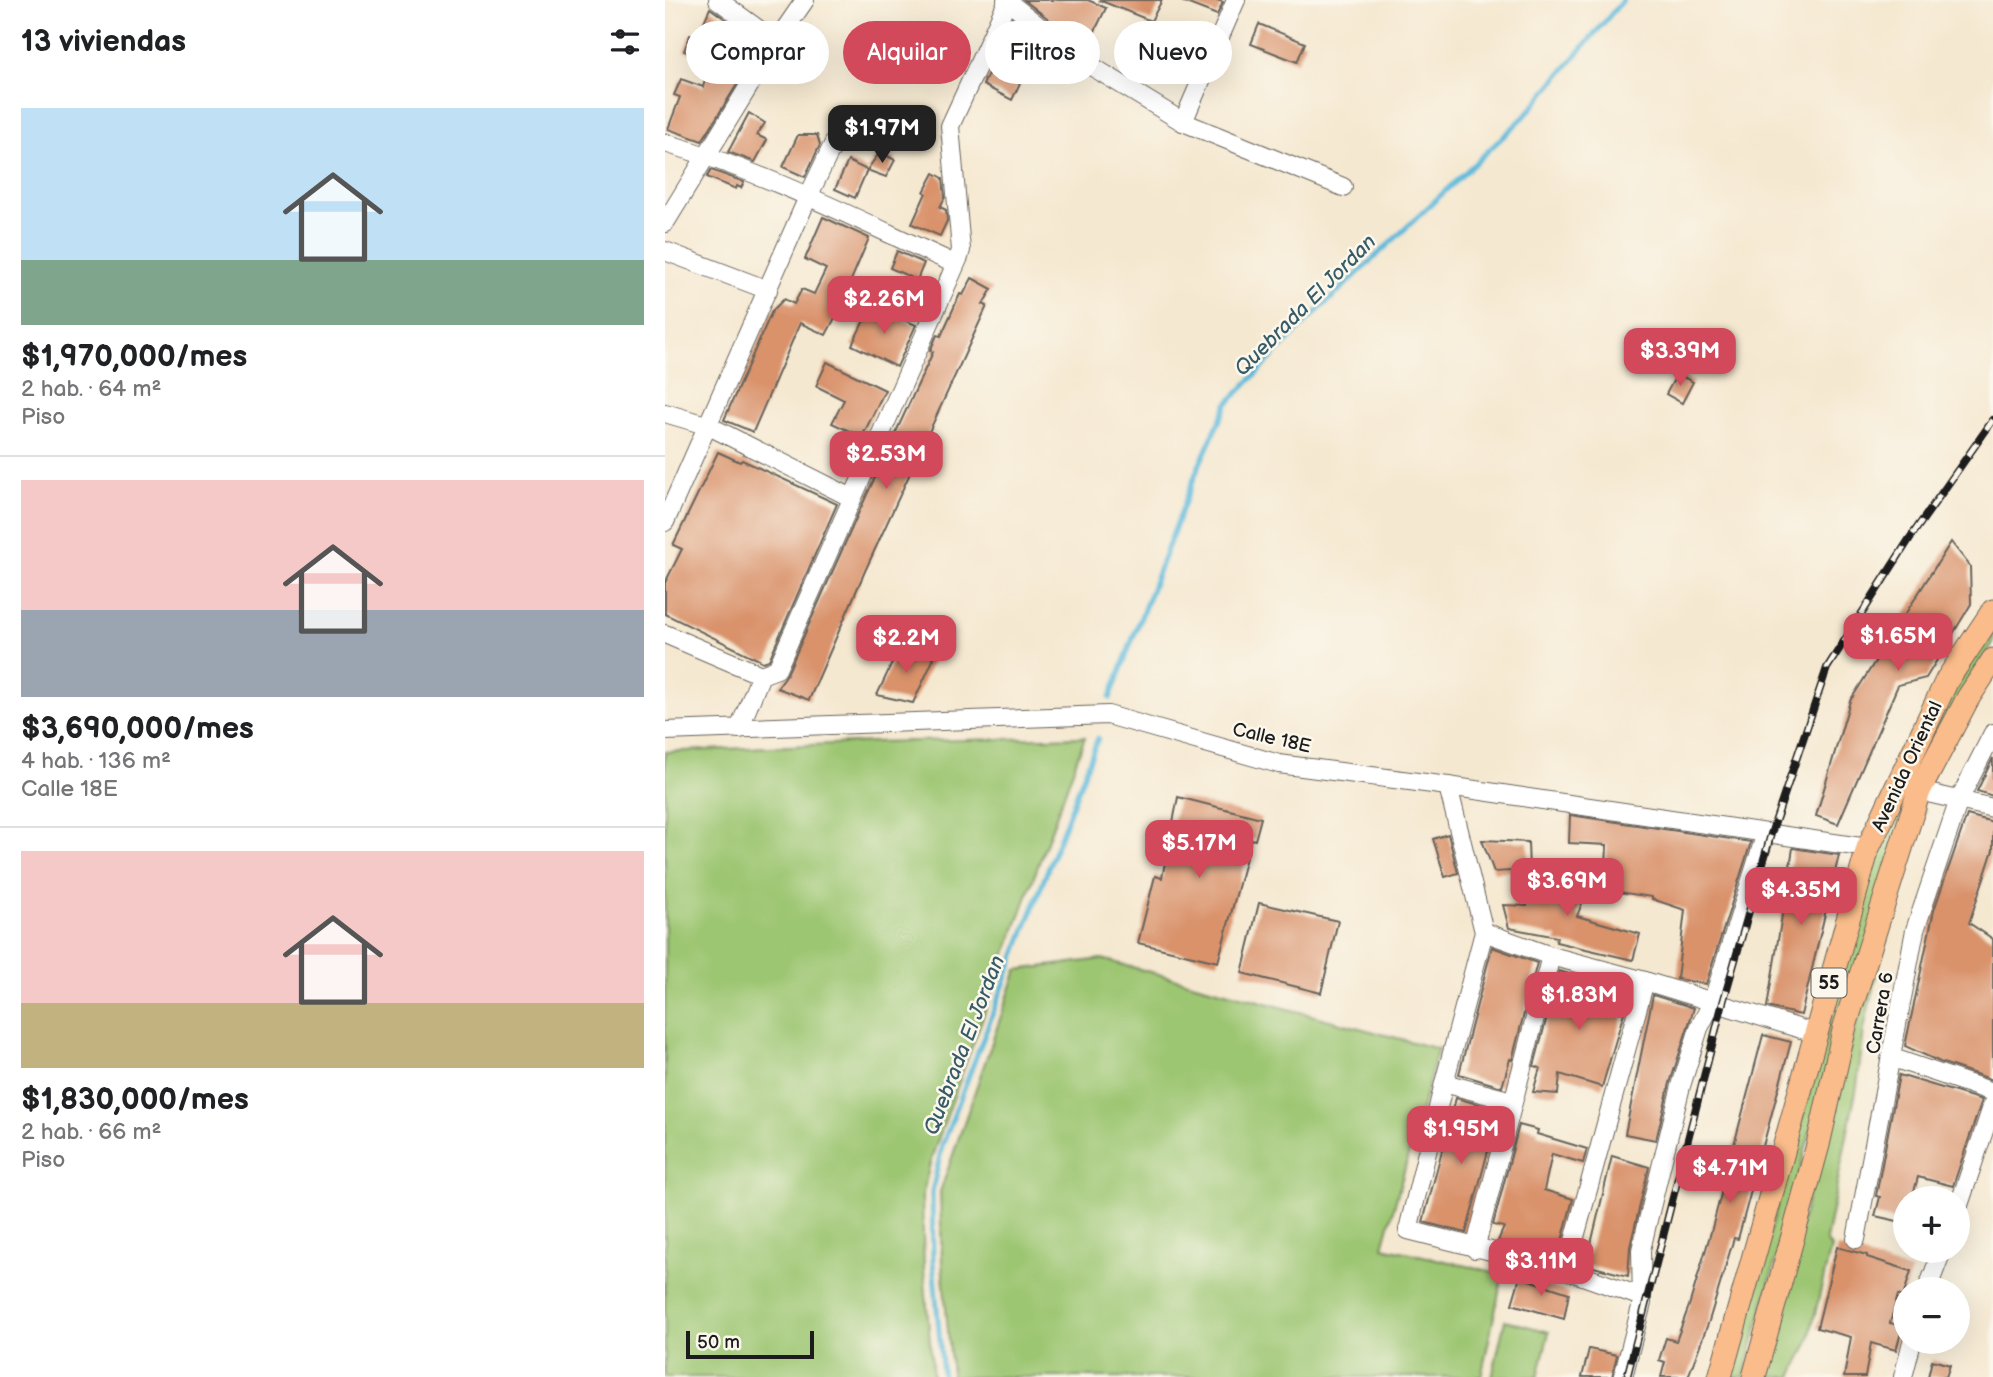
<!DOCTYPE html>
<html lang="es">
<meta charset="utf-8">
<style>
:root{--surface:#fff;--page:#f6f6f6;--text:#202124;--muted:#757577;--line:#e0e0e0;--accent:#d1495b}
body{margin:0;font-family:"Balsamiq Sans",sans-serif;background:var(--page);color:var(--text);height:100vh;display:flex;flex-direction:column;font-size:26px;white-space:nowrap}
*{box-sizing:border-box;margin:0}
p{font-size:23px;color:var(--muted)}
.icon{flex:none;width:38px;height:38px;fill:none;stroke:currentColor;stroke-width:2;stroke-linecap:round;stroke-linejoin:round}
.map{position:relative;flex:1;overflow:hidden}
.details{display:flex;flex-direction:column;background:var(--surface);width:665px}
.details>*{flex:none}
.guide{position:absolute;left:21px;top:21px;width:665px;height:63px;display:flex;gap:14px}
.controls{position:absolute;left:1228px;top:1186px;display:grid;gap:14px}
.controls a{display:grid;place-items:center;width:77px;height:77px;border-radius:50%;background:var(--surface);box-shadow:0 7px 28px #0002;font-size:35px}
.scale{position:absolute;left:21px;bottom:18px;width:128px;box-sizing:border-box;padding-left:7px;border:4px solid #1c1c1c;border-top:0;font-size:19px;line-height:24px;white-space:nowrap;color:#1c1c1c;-webkit-text-stroke:5px #fbf7ec;paint-order:stroke}
.price{position:absolute;translate:-50% -60px;padding:0 16px;border-radius:14px;background:var(--accent);color:#fff;font-size:23px;line-height:46px;filter:drop-shadow(0 2px 4px #0008)}
.price::after{content:'';position:absolute;left:50%;top:42px;width:21px;height:16px;margin-left:-10px;background:inherit;clip-path:polygon(0 0,100% 0,50% 100%)}
.price.selected{background:#222;color:#fff}
ul{padding:0;list-style:none}
li{display:grid;align-content:center;gap:14px;height:371px;padding:0 21px}
li+li{border-top:2px solid var(--line)}
li span{display:grid;place-items:center;height:217px;border-radius:0px;color:#555}
li>.icon{margin-inline-start:auto}
span .icon{width:126px;height:126px;fill:#fffc;stroke-width:1}
li b{font-size:30px}
h2{display:flex;justify-content:space-between;align-items:center;height:84px;padding:0 21px;font-size:30px}
.pill{padding:0 24px;border-radius:32px;background:var(--surface);box-shadow:0 7px 28px #0002;font-size:24px;line-height:63px}
.pill.selected{background:var(--accent);color:#fff}
main{display:flex;flex:1;min-height:0}
.map>svg:first-child{display:block}
.green{fill:#9dc672;stroke:#5c7147;stroke-width:2}
.lines{fill:none;stroke-linecap:round;stroke-linejoin:round}
.stream{stroke:#5cbadb;stroke-width:5}
.building{fill:#d9926b}
.minor-casing{stroke:#68635b;stroke-width:20}
.major-casing{stroke:#68635b;stroke-width:25}
.minor{stroke:#fff;stroke-width:18}
.major{stroke:#f9bc8a;stroke-width:23}
.rail-casing{stroke:#1c1c1c;stroke-width:8}
.rail{stroke:#fbf7ec;stroke-width:5;stroke-dasharray:16;stroke-linecap:butt}
.labels{text-anchor:middle;stroke-width:5;stroke-linejoin:round;paint-order:stroke}
.shield{fill:#fbf7ec;stroke:#5f5e5a;stroke-width:2}
.shield-label{font-size:18px;font-weight:bold;fill:#1c1c1c}
.street-label{font-size:19px;fill:#1c1c1c;stroke:#fbf7ec}
.water-label{font-size:21px;font-style:italic;fill:#365b68;stroke:#fbf7ec}
</style>
<main>
<section class="details">
<h2>13 viviendas<svg class="icon" aria-label="filters" viewBox="0 0 24 24"><path d="M4 7h16M4 17h16"/><circle cx="9" cy="7" r="2"/><circle cx="15" cy="17" r="2"/></svg></h2>
<ul>
<li><span style="background:linear-gradient(#bfe0f5 70%,#7fa58c 0)"><svg class="icon" aria-label="home" viewBox="0 0 24 24"><path d="M3 11l9-7 9 7M6 9v11h12V9"/></svg></span><div><b>$1,970,000/mes</b><p>2 hab. · 64 m²</p><p>Piso</p></div></li>
<li><span style="background:linear-gradient(#f6c9c9 60%,#9aa5b1 0)"><svg class="icon" aria-label="home" viewBox="0 0 24 24"><path d="M3 11l9-7 9 7M6 9v11h12V9"/></svg></span><div><b>$3,690,000/mes</b><p>4 hab. · 136 m²</p><p>Calle 18E</p></div></li>
<li><span style="background:linear-gradient(#f6c9c9 70%,#c2b280 0)"><svg class="icon" aria-label="home" viewBox="0 0 24 24"><path d="M3 11l9-7 9 7M6 9v11h12V9"/></svg></span><div><b>$1,830,000/mes</b><p>2 hab. · 66 m²</p><p>Piso</p></div></li>
</ul>
</section>
<div class="map">
<svg width="1328" height="1377" viewBox="0 0 1328 1377">
<rect width="100%" height="100%" fill="#fbf7ec"/>
<filter id="ink" filterUnits="userSpaceOnUse"><feTurbulence type="fractalNoise" baseFrequency=".0143" numOctaves="2"/><feDisplacementMap in="SourceGraphic" scale="14" xChannelSelector="R" yChannelSelector="G"/><feConvolveMatrix kernelMatrix="1 2 1 2 8 2 1 2 1" color-interpolation-filters="sRGB"/></filter>
<filter id="wash" filterUnits="userSpaceOnUse"><feTurbulence type="fractalNoise" baseFrequency=".00686" numOctaves="4" result="noise"/><feDisplacementMap in="SourceGraphic" scale="28" xChannelSelector="R" yChannelSelector="G"/><feGaussianBlur stdDeviation="1.57" result="paint"/><feColorMatrix in="noise" values="0 0 0 0 0 0 0 0 0 0 0 0 0 0 0 0 0 1.4 0 .05"/><feComposite in="paint" operator="in"/></filter>
<g filter="url(#wash)">
<rect width="100%" height="100%" fill="#f5e8d0"/>
<g class="green">
<path d="M1328,622V643L1302,683L1172,1032L1079,1377H1065L1202,882L1227,814L1259,744Z"/>
<path d="M420,737L266,1159L257,1197L259,1270L268,1377H0V752L209,742Z"/>
<path d="M1256,808L1260,810L1234,886L1205,1001L1199,1030L1192,1086L1161,1240L1166,1248L1143,1343L1127,1377H1095L1166,1111Z"/>
<path d="M437,959L773,1049L718,1247L838,1274L816,1377H287L277,1263L275,1192L352,970Z"/>
<path d="M840,1320L884,1332L873,1377H827Z"/>
</g>
<g class="lines">
<g class="stream">
<path d="M445,698L533,468L562,404L643,320L860,116L958,0"/>
<path d="M278,1377L268,1262L267,1192L277,1146L433,738"/>
</g>
</g>
<g id="blocks">
<g class="building">
<path d="M359,0H423L441,8L426,39L386,21Z"/>
<path d="M434,0H497L486,21Z"/>
<path d="M552,0L558,2L552,15L516,1Z"/>
<path d="M45,8L96,45L79,72L76,71L73,83L37,141L3,129L15,97L9,95L16,79L38,87L46,60L19,51L25,35L32,38Z"/>
<path d="M347,19L374,43L347,100L318,85Z"/>
<path d="M594,24L640,43L632,62L586,44Z"/>
<path d="M491,29L516,41L509,55L484,44Z"/>
<path d="M84,113L100,123L92,135L102,140L90,162L63,152Z"/>
<path d="M133,135H152L155,145L140,177L118,167Z"/>
<path d="M215,152L230,160L221,177L202,170Z"/>
<path d="M183,161L202,170L190,198L170,189Z"/>
<path d="M46,170L71,179L79,182L76,188L72,186L71,189L42,177Z"/>
<path d="M269,173L278,178L280,197L275,207L281,210L282,221L275,236L247,224L261,193L259,192Z"/>
<path d="M158,217L204,238L181,292L183,293L161,335L135,323L88,432L59,420L107,311L119,299L129,304L137,289L149,294L161,269L140,259Z"/>
<path d="M232,251L259,263L252,280L225,268Z"/>
<path d="M307,278L327,289L318,304L322,306L200,571L144,700L112,688L122,674L193,514L268,352L265,351L272,335L276,336L295,294L298,295Z"/>
<path d="M206,306L251,325L232,367L187,345Z"/>
<path d="M162,362L220,390L197,437L167,423L179,400L151,386Z"/>
<path d="M1012,374L1028,382L1017,403L1001,394Z"/>
<path d="M53,452L75,462L77,460L172,504L104,660L98,662L0,614V583L17,549L8,545Z"/>
<path d="M1286,542L1305,566L1306,604L1261,678L1233,685L1173,824L1151,816L1185,701Z"/>
<path d="M236,644L269,658L248,703L212,695Z"/>
<path d="M1328,758V796L1312,791Z"/>
<path d="M513,797L596,818L590,840L586,839L553,962L473,943L490,876L497,878Z"/>
<path d="M905,815L1086,842L1041,984L1012,979L1020,910L987,899V897L940,890L942,845L904,843Z"/>
<path d="M1302,815L1328,822V850L1304,923L1328,939V1080L1275,1062L1240,1046L1269,910Z"/>
<path d="M783,834L793,873L780,877L768,839Z"/>
<path d="M817,840L863,842L864,870L829,872Z"/>
<path d="M1128,848L1174,855L1136,1015L1102,1007Z"/>
<path d="M864,870L909,881L923,888L912,916L975,934L968,960L891,942L892,937L844,928L838,905L862,906Z"/>
<path d="M594,903L673,921L656,993L577,973Z"/>
<path d="M827,947L872,963L847,1060L845,1059L837,1087L794,1074Z"/>
<path d="M894,971L965,992L937,1087L895,1074L893,1094L868,1092L875,1068L869,1066Z"/>
<path d="M988,995L1029,1008L1005,1083L991,1140L960,1134Z"/>
<path d="M1098,1035L1126,1042L1073,1239L1069,1238L1044,1321L1023,1377H996L1000,1362L994,1360L1001,1338L1011,1341L1024,1306L1046,1232Z"/>
<path d="M1234,1075L1317,1100L1288,1186L1253,1177L1247,1199H1241V1223L1210,1216L1215,1197L1211,1196Z"/>
<path d="M791,1098L834,1110L801,1233L758,1222Z"/>
<path d="M854,1125L873,1130L872,1134L922,1149L918,1163L887,1154L879,1190L908,1199L893,1256L833,1241L839,1227L828,1225Z"/>
<path d="M947,1156L984,1167L965,1247L963,1276L921,1265Z"/>
<path d="M1172,1247L1202,1255V1257L1246,1271L1238,1297L1233,1295L1225,1323L1238,1326L1231,1350L1206,1343L1200,1377H1179L1186,1337L1152,1328Z"/>
<path d="M855,1277L904,1293L899,1319L847,1304Z"/>
<path d="M924,1349L952,1355L947,1377H917Z"/>
<path d="M1267,1360L1285,1365L1281,1377H1263Z"/>
</g>
</g>
</g>
<g filter="url(#ink)">
<use href="#blocks" fill-opacity="0" stroke="#68635b" stroke-width="2"/>
<g class="lines">
<g class="minor-casing">
<g id="minor">
<path d="M53,0L111,42"/>
<path d="M341,0L418,61L518,122L678,187"/>
<path d="M518,122L571,0"/>
<path d="M0,143C101,172 195,221 290,264"/>
<path d="M0,223L111,42L140,0"/>
<path d="M0,251L103,290"/>
<path d="M0,413L44,426L187,498"/>
<path d="M0,522L143,197L177,126"/>
<path d="M0,634L96,675"/>
<path d="M74,729L96,675L112,669L294,257L296,250L285,126L343,0"/>
<path d="M0,731L443,715L614,764L783,786L1203,848"/>
<path d="M783,786L819,932L779,1083L743,1230L901,1270L977,1297"/>
<path d="M1254,791L1328,808"/>
<path d="M819,932L886,956L980,981L1149,1033"/>
<path d="M1228,1058L1328,1092"/>
<path d="M779,1083L847,1101"/>
<path d="M1293,1208L1328,1104"/>
<path d="M1191,1239L1250,930L1294,800L1328,733"/>
<path d="M810,1249L886,956"/>
<path d="M901,1270L980,981"/>
<path d="M1262,1290L1277,1251"/>
<path d="M958,1377L977,1303L976,1250L982,1224L1016,1086L1034,1028L1047,1003L1101,833"/>
<path d="M1238,1377L1247,1342"/>
</g>
</g>
<g class="major-casing">
<g id="major">
<path d="M1055,1377L1203,848L1282,680L1328,611"/>
<path d="M1089,1377L1153,1145L1180,1026L1254,791L1303,698L1328,660"/>
</g>
</g>
<use href="#minor" class="minor"/>
<use href="#major" class="major"/>
<g class="rail-casing">
<path id="rail" d="M962,1377L1057,1006L1106,834L1162,668L1245,538L1328,420"/>
</g>
<use href="#rail" class="rail"/>
</g>
</g>
<g class="labels">
<rect class="shield" x="1146.5" y="968.5" width="35" height="29" rx="5"/>
<g class="shield-label">
<text x="1164" y="989">55</text>
</g>
<g class="street-label">
<text transform="translate(607 737) rotate(13)" y="7">Calle 18E</text>
<text transform="translate(1241 766) rotate(-65)" y="7">Avenida Oriental</text>
<text transform="translate(1214 1013) rotate(-80)" y="7">Carrera 6</text>
</g>
<g class="water-label">
<text transform="translate(640 305) rotate(-45)" y="7">Quebrada El Jordan</text>
<text transform="translate(299 1045) rotate(-69)" y="7">Quebrada El Jordan</text>
</g>
</g>
</svg>
<div class="controls">
<a>+</a>
<a>−</a>
</div>
<div class="scale">50 m</div>
<b class="price selected" style="left:217px;top:165px">$1.97M</b>
<b class="price" style="left:219px;top:336px">$2.26M</b>
<b class="price" style="left:1015px;top:388px">$3.39M</b>
<b class="price" style="left:221px;top:491px">$2.53M</b>
<b class="price" style="left:1233px;top:673px">$1.65M</b>
<b class="price" style="left:241px;top:675px">$2.2M</b>
<b class="price" style="left:534px;top:880px">$5.17M</b>
<b class="price" style="left:902px;top:918px">$3.69M</b>
<b class="price" style="left:1136px;top:927px">$4.35M</b>
<b class="price" style="left:914px;top:1032px">$1.83M</b>
<b class="price" style="left:796px;top:1166px">$1.95M</b>
<b class="price" style="left:1065px;top:1205px">$4.71M</b>
<b class="price" style="left:876px;top:1298px">$3.11M</b>
<div class="guide">
<a class="pill">Comprar</a>
<a class="pill selected">Alquilar</a>
<a class="pill">Filtros</a>
<a class="pill">Nuevo</a>
</div>
</div>
</main>
